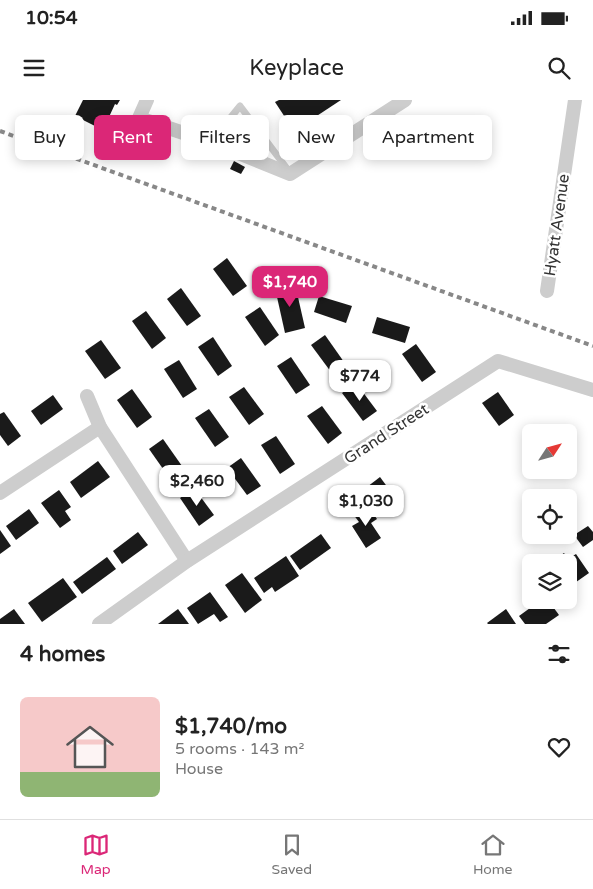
<!DOCTYPE html>
<meta charset="utf-8">
<style>
:root{--surface:#fff;--page:#f6f6f6;--text:#222;--muted:#767676;--line:#e0e0e0;--accent:#db2777}
body{margin:0;font-family:"Varela Round",sans-serif;background:var(--page);color:var(--text);height:100vh;display:flex;flex-direction:column;font-size:19px;white-space:nowrap}
*{box-sizing:border-box;margin:0}
p{font-size:16px;color:var(--muted)}
.icon{flex:none;width:28px;height:28px;fill:none;stroke:currentColor;stroke-width:2;stroke-linecap:round;stroke-linejoin:round}
.map{position:relative;height:524px;overflow:hidden}
.panel{display:flex;flex-direction:column;background:var(--surface);flex:1}
.panel>*{flex:none}
.guide{position:absolute;left:15px;top:15px;width:564px;height:45px;display:flex;gap:10px}
.needle{width:32px;rotate:54deg}
.buttons{position:absolute;left:522px;top:324px;display:grid;gap:10px}
.buttons a{display:grid;place-items:center;width:55px;height:55px;border-radius:8px;background:var(--surface);box-shadow:0 2px 12px #0003;font-size:25px}
.price{position:absolute;translate:-50% -42px;padding:0 11px;border-radius:10px;background:#fff;color:#222;font-size:16px;line-height:32px;filter:drop-shadow(0 1px 2px #0008)}
.price::after{content:'';position:absolute;left:50%;top:30px;width:15px;height:11px;margin-left:-8px;background:inherit;clip-path:polygon(0 0,100% 0,50% 100%)}
.price.active{background:var(--accent);color:#fff}
ul{padding:0;list-style:none}
li{display:flex;align-items:center;gap:15px;height:125px;padding:0 20px}
li+li{border-top:1px solid var(--line)}
li span{display:grid;place-items:center;flex:none;width:140px;height:100px;border-radius:8px;color:#555}
li>.icon{margin-inline-start:auto}
span .icon{width:60px;height:60px;fill:#fffc;stroke-width:1}
li b{font-size:21px}
h2{display:flex;justify-content:space-between;align-items:center;height:60px;padding:0 20px;font-size:21px}
.chip{padding:0 18px;border-radius:8px;background:var(--surface);box-shadow:0 2px 12px #0003;font-size:18px;line-height:45px}
.chip.active{background:var(--accent);color:#fff}
.status{display:flex;justify-content:space-between;align-items:center;height:35px;padding:0 25px;background:var(--surface);direction:ltr}
.status svg{height:14px;fill:currentColor}
header{display:flex;justify-content:space-between;align-items:center;height:65px;padding:0 20px;background:var(--surface);font-size:22px;font-weight:600}
.tab-bar{display:flex;justify-content:space-around;align-items:center;height:70px;border-top:1px solid var(--line);background:var(--surface);font-size:14px;color:var(--muted)}
.tab-bar a{display:grid;justify-items:center;gap:2px}
.tab-bar .active{color:var(--accent)}
.map>svg:first-child{display:block}
.building{fill:#1a1a1a}
.lines{fill:none;stroke-linecap:round;stroke-linejoin:round}
.service{stroke:#cdcdcd;stroke-width:7}
.minor{stroke:#cdcdcd;stroke-width:14}
.rail{stroke:#888;stroke-width:4;stroke-dasharray:5 4;stroke-linecap:butt}
.labels{text-anchor:middle;stroke-width:5;stroke-linejoin:round;paint-order:stroke}
.street-label{font-size:16px;fill:#333;stroke:#fff}
</style>
<div class="status"><b>10:54</b><svg viewBox="0 0 49 12"><path d="M0 12V9h3v3zM5 12V6h3v6zM10 12V3h3v9zM15 12V0h3v12zM26 1h20v11H26zM47 4h2v5h-2z"/></svg></div>
<header><svg class="icon" aria-label="menu" viewBox="0 0 24 24"><path d="M4 6h16M4 12h16M4 18h16"/></svg>Keyplace<svg class="icon" aria-label="search" viewBox="0 0 24 24"><circle cx="10" cy="10" r="6"/><path d="M15 15l6 6"/></svg></header>
<div class="map">
<svg width="593" height="524" viewBox="0 0 593 524">
<rect width="100%" height="100%" fill="#fff"/>
<g class="building">
<path d="M83,0H120L117,5L115,4L103,30L75,16Z"/>
<path d="M279,0H341L294,31L275,2Z"/>
<path d="M234,61L245,67L241,74L230,69Z"/>
<path d="M227,158L247,186L233,196L213,169Z"/>
<path d="M295,184L305,228L285,233L275,188Z"/>
<path d="M181,188L201,216L187,226L167,199Z"/>
<path d="M319,196L352,206L346,223L314,212Z"/>
<path d="M260,207L279,235L265,246L245,217Z"/>
<path d="M146,211L166,238L152,249L132,221Z"/>
<path d="M377,217L410,227L405,243L372,233Z"/>
<path d="M325,235L344,262L331,272L311,245Z"/>
<path d="M213,237L232,266L218,276L198,247Z"/>
<path d="M101,240L121,268L105,279L85,251Z"/>
<path d="M416,244L436,272L422,282L402,254Z"/>
<path d="M291,257L310,285L296,294L277,266Z"/>
<path d="M179,260L197,289L183,298L164,269Z"/>
<path d="M356,283L377,311L363,321L342,293Z"/>
<path d="M244,287L264,314L249,325L229,297Z"/>
<path d="M132,289L152,317L137,328L117,300Z"/>
<path d="M498,292L514,315L499,326L482,303Z"/>
<path d="M53,295L63,309L41,325L31,311Z"/>
<path d="M322,306L342,333L328,344L307,316Z"/>
<path d="M209,309L229,337L215,347L195,318Z"/>
<path d="M4,312L21,336L8,346L0,335V314Z"/>
<path d="M276,336L295,364L280,374L261,345Z"/>
<path d="M163,339L182,366L168,376L149,349Z"/>
<path d="M241,358L261,386L247,395L227,368Z"/>
<path d="M98,361L110,377L81,398L70,382Z"/>
<path d="M380,377L394,396L380,405L367,387Z"/>
<path d="M194,388L214,415L199,426L180,398Z"/>
<path d="M59,390L71,407L65,411L71,420L60,428L41,403Z"/>
<path d="M367,405L377,419L371,423L381,438L366,448L352,426L359,422L353,414Z"/>
<path d="M29,409L39,423L16,440L6,426Z"/>
<path d="M588,426L593,432V440L583,447L574,435Z"/>
<path d="M0,430L11,446L0,454Z"/>
<path d="M138,432L148,445L122,464L113,451Z"/>
<path d="M321,434L331,448L300,470L290,456Z"/>
<path d="M564,453L568,459L576,454L589,473L569,487V462H555L554,460Z"/>
<path d="M286,456L299,476L275,492L272,487L264,493L254,478Z"/>
<path d="M107,457L116,469L82,494L73,482Z"/>
<path d="M242,473L262,500L245,513L225,485Z"/>
<path d="M63,478L77,497L42,522L28,503Z"/>
<path d="M210,492L228,517L220,522L214,514L198,524L187,508Z"/>
<path d="M541,500H548L559,515L546,524H525L519,516Z"/>
<path d="M14,509L25,524H0V519Z"/>
<path d="M178,509L189,524H158Z"/>
<path d="M506,509L516,524H488L487,523Z"/>
</g>
<g class="lines">
<path class="service" d="M216,44L223,27L240,6L288,70"/>
<g class="minor">
<path d="M147,0L139,18L216,44L290,74L405,0"/>
<path d="M547,191L575,0"/>
<path d="M87,296L100,327L187,461"/>
<path d="M0,393L100,327"/>
<path d="M99,524L187,461L498,261L593,290"/>
</g>
<path class="rail" d="M0,31L593,246"/>
</g>
<g class="labels">
<g class="street-label">
<text transform="translate(556 125) rotate(-82)" y="6">Hyatt Avenue</text>
<text transform="translate(386 333) rotate(-33)" y="6">Grand Street</text>
</g>
</g>
</svg>
<div class="buttons">
<a><svg class="needle" viewBox="-14 -14 28 28"><path d="M0-13l5 13h-10z" fill="#e53935"/><path d="M0 13l5-13h-10z" fill="#767676"/></svg></a>
<a><svg class="icon" aria-label="locate" viewBox="0 0 24 24"><circle cx="12" cy="12" r="6"/><path d="M12 2v4M12 18v4M2 12h4M18 12h4"/></svg></a>
<a><svg class="icon" aria-label="layers" viewBox="0 0 24 24"><path d="M12 4l9 5-9 5-9-5zM3 14l9 5 9-5"/></svg></a>
</div>
<b class="price active" style="left:290px;top:208px">$1,740</b>
<b class="price" style="left:360px;top:302px">$774</b>
<b class="price" style="left:197px;top:407px">$2,460</b>
<b class="price" style="left:366px;top:427px">$1,030</b>
<div class="guide">
<a class="chip">Buy</a>
<a class="chip active">Rent</a>
<a class="chip">Filters</a>
<a class="chip">New</a>
<a class="chip">Apartment</a>
</div>
</div>
<section class="panel">
<h2>4 homes<svg class="icon" aria-label="filters" viewBox="0 0 24 24"><path d="M4 7h16M4 17h16"/><circle cx="9" cy="7" r="2"/><circle cx="15" cy="17" r="2"/></svg></h2>
<ul>
<li><span style="background:linear-gradient(#f6c9c9 75%,#8fb573 0)"><svg class="icon" aria-label="home" viewBox="0 0 24 24"><path d="M3 11l9-7 9 7M6 9v11h12V9"/></svg></span><div><b>$1,740/mo</b><p>5 rooms · 143 m²</p><p>House</p></div><svg class="icon" aria-label="heart" viewBox="0 0 24 24"><path d="M12 20l-8-8c-3-5 5-10 8-4 3-6 11-1 8 4z"/></svg></li>
</ul>
</section>
<nav class="tab-bar">
<a class="active"><svg class="icon" aria-label="map" viewBox="0 0 24 24"><path d="M3 6l6-2 6 2 6-2v14l-6 2-6-2-6 2zM9 4v14M15 6v14"/></svg>Map</a>
<a><svg class="icon" aria-label="saved" viewBox="0 0 24 24"><path d="M7 4h10v16l-5-4-5 4z"/></svg>Saved</a>
<a><svg class="icon" aria-label="home" viewBox="0 0 24 24"><path d="M3 11l9-7 9 7M6 9v11h12V9"/></svg>Home</a>
</nav>
